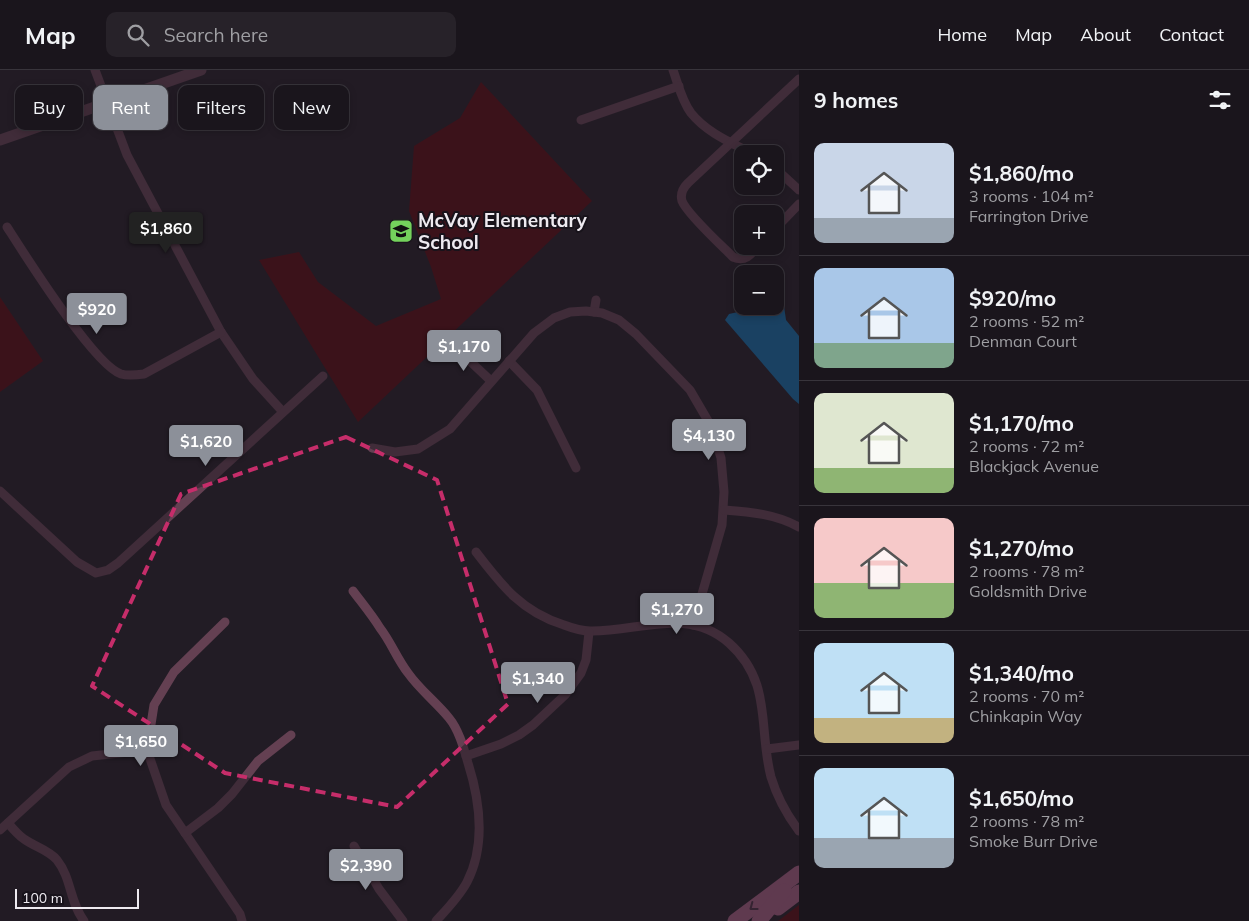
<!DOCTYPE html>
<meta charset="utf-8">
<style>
:root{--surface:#1a151c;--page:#272229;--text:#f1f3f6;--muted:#9f9fa3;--line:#38343b;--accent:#8c9099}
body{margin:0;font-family:Mulish,sans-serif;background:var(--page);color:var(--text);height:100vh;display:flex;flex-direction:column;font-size:19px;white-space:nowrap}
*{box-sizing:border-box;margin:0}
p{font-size:16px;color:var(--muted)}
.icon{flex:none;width:28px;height:28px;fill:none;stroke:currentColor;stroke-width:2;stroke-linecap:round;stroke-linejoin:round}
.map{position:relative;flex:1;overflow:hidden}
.side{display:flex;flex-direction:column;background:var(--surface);width:450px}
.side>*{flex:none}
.top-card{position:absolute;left:15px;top:15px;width:475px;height:45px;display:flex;gap:10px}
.buttons{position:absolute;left:734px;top:75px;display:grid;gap:10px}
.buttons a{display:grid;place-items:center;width:50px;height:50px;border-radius:10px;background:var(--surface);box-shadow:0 2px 8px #0003,0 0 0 1px var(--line);font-size:25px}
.scale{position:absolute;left:15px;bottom:12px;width:124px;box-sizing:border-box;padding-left:5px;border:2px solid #eeeaf0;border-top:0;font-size:14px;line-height:18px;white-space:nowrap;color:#eeeaf0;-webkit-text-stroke:4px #18131b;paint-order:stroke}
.price{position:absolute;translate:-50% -42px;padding:0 11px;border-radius:5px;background:var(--accent);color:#fff;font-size:16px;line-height:32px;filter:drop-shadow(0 1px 2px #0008)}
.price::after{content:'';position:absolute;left:50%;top:30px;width:15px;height:11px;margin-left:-8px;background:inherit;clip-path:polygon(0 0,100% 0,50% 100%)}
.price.selected{background:#222;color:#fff}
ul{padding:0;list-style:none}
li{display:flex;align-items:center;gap:15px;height:125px;padding:0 15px}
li+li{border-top:1px solid var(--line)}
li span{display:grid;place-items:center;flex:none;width:140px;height:100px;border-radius:10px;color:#555}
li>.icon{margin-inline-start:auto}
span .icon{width:60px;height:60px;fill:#fffc;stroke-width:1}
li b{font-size:21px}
h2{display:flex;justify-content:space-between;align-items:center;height:60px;padding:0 15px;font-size:21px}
.tag{padding:0 18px;border-radius:10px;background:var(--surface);box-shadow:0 2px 8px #0003,0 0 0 1px var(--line);font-size:18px;line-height:45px}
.tag.selected{background:var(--accent);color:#fff}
header{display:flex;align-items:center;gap:30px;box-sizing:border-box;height:70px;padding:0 25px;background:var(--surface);border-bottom:1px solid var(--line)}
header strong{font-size:24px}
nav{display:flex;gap:28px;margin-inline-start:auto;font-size:18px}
.search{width:350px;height:45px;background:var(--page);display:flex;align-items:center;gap:12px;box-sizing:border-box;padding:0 18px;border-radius:10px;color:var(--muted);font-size:19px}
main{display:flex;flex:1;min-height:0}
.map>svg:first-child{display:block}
.green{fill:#59080f}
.water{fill:#1070ad}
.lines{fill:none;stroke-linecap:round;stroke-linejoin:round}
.minor{stroke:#644052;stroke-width:9}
.tertiary{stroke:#644052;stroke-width:11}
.primary{stroke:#a85f84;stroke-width:15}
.oneway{stroke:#4a2e40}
.marked{fill:none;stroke:#c62d6a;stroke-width:4;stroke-dasharray:10 6;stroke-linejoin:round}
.labels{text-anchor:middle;stroke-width:4;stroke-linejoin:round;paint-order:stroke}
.poi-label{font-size:19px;font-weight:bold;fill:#eeeaf0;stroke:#18131b;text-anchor:start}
</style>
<header>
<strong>Map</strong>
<div class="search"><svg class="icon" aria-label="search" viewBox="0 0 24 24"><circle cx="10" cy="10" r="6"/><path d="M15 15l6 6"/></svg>Search here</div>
<nav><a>Home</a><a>Map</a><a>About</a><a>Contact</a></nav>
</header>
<main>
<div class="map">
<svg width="799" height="851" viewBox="0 0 799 851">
<rect width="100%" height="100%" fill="#221c25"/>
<g class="green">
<path d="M481,12L592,131L358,352L259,190L299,182L318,212L376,256L441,229L431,197L409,141L414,76L460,48Z"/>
<path d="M0,227L43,291L0,322Z"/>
<path d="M799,835V851H778Z"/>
</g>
<path class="water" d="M781,233L784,236L786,250L799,266V334L793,329L725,250L729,244L738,242H753Z"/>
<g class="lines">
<g class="minor">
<path d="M95,0L127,85L221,262L253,309L283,342"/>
<path d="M673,0C678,14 682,31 691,43C707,63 732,73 753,84"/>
<path d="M581,50L679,16"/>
<path d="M775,98L799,120"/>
<path d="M7,157C25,185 94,295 121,304C128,306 137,305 144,304L221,262"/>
<path d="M775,159L799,134"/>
<path d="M758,176C751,185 745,192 733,187C722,176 687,144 682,131C680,124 683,118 688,113L799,9"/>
<path d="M594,242L596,230"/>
<path d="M454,276L491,311"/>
<path d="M509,291L537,320L576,398"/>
<path d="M372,378L395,382L418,379L450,359L534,263L554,248L570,242L586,241L602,243L619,250L636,264L690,320L711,356L721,388L724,422L722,455L693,555"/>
<path d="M0,421L77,492L96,503L108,500L118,493L323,306"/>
<path d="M724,440C751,442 775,444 799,457"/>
<path d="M476,482C502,516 522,542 564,555C572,558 581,561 590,561C638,562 687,536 729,573C773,612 758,658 771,707C777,727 787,745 799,761"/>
<path d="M353,521C362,533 372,545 380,558C391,572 397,589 408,603C420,620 436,632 449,648C459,660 464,679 468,693C480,731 486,775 467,812C459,827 447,839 436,851"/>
<path d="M225,552L174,602L154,635L147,680L166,735L240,844L242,851"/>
<path d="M767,679L799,675"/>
<path d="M466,686L501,674L519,665L533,655L565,625L581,603L586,590L589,562"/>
<path d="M8,753C13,759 18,765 24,769C35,777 49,780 57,790C72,809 69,831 84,851"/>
<path d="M0,760L69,697L92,686L147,680"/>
<path d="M185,763L218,738L232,724L258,691L291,665"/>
<path d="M354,776L379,819L403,851"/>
</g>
<path class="tertiary" d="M0,70L201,0"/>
<g class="primary">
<path d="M778,838L799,822"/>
<path d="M735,851L799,803"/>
<path d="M759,851L784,821"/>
</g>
</g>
<defs><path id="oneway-chevron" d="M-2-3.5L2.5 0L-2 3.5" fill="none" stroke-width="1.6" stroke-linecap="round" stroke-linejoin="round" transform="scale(1.25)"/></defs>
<use class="oneway" href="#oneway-chevron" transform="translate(753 837) rotate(143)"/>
<path d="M0 0H799V851H0ZM346,367L437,410L508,634L397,737L225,703L92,616L181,424Z" fill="#221c25" fill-opacity=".55" fill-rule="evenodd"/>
<path class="marked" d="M346,367L437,410L508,634L397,737L225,703L92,616L181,424Z"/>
<defs>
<g id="school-square" transform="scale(1.25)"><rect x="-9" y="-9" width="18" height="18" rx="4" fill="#74d25c" stroke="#18131b"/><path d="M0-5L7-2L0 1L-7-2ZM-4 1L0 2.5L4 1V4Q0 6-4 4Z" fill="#111"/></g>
</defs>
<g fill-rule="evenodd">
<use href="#school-square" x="401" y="161"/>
</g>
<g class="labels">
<g class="poi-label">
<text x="418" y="157">McVay Elementary<tspan x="418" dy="22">School</tspan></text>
</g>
</g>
</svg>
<div class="buttons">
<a><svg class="icon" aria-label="locate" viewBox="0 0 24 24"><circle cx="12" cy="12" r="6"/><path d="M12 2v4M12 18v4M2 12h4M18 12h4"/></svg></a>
<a>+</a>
<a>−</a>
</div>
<div class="scale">100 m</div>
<b class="price selected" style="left:166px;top:184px">$1,860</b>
<b class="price" style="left:97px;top:265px">$920</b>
<b class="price" style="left:464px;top:302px">$1,170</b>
<b class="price" style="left:709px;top:391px">$4,130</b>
<b class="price" style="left:206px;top:397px">$1,620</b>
<b class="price" style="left:677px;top:565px">$1,270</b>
<b class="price" style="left:538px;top:634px">$1,340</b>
<b class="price" style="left:141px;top:697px">$1,650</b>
<b class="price" style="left:366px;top:821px">$2,390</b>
<div class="top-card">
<a class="tag">Buy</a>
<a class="tag selected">Rent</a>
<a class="tag">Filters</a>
<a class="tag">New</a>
</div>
</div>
<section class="side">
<h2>9 homes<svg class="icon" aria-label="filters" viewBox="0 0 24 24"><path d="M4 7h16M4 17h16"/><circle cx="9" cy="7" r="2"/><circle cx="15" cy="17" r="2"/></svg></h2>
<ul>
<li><span style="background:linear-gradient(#c9d6e8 75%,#9aa5b1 0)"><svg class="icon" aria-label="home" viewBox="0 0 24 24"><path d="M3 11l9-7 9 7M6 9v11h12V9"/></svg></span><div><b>$1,860/mo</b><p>3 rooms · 104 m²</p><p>Farrington Drive</p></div></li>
<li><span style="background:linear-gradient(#a9c7e8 75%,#7fa58c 0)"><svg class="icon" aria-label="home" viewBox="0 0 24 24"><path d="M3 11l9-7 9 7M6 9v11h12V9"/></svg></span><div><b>$920/mo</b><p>2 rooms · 52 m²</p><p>Denman Court</p></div></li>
<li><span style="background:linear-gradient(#dfe7d0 75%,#8fb573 0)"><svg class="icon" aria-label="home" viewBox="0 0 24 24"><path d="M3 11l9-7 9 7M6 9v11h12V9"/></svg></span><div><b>$1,170/mo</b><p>2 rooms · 72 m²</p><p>Blackjack Avenue</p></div></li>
<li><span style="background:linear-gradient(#f6c9c9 65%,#8fb573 0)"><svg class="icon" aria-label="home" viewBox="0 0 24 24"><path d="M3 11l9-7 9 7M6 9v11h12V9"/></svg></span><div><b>$1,270/mo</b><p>2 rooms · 78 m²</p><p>Goldsmith Drive</p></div></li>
<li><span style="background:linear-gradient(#bfe0f5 75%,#c2b280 0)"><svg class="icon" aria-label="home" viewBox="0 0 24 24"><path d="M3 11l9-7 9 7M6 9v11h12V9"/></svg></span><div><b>$1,340/mo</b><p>2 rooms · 70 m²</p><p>Chinkapin Way</p></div></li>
<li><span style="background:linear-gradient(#bfe0f5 70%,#9aa5b1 0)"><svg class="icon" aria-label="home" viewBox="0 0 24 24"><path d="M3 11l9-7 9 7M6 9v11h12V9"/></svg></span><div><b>$1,650/mo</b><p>2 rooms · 78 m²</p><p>Smoke Burr Drive</p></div></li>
</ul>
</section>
</main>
